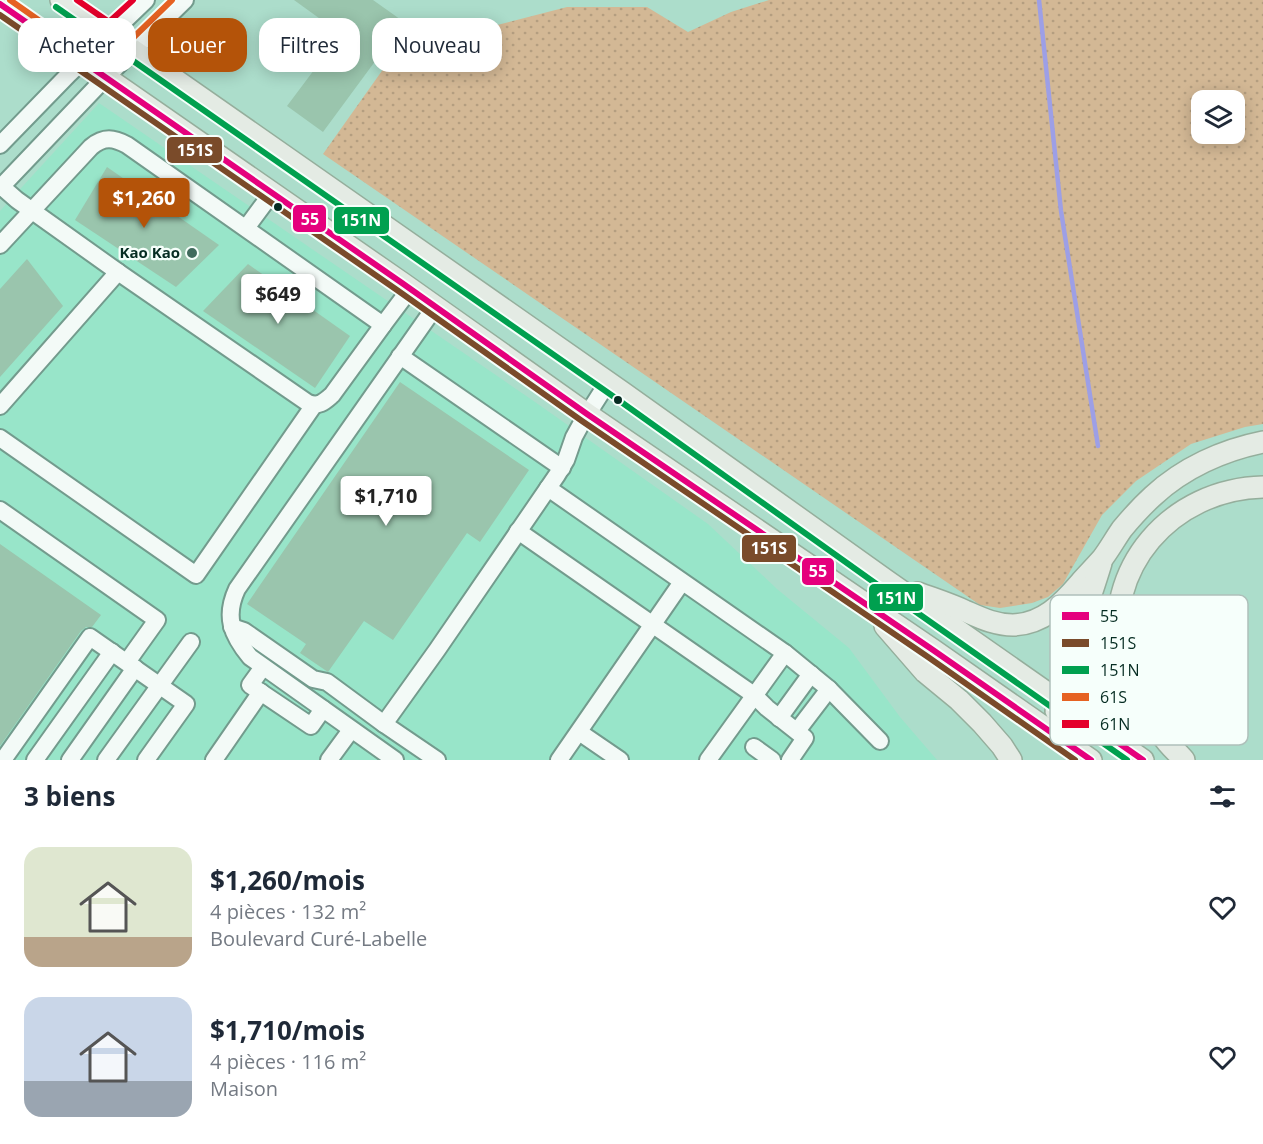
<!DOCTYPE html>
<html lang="fr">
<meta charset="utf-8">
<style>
:root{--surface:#fff;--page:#f6f6f7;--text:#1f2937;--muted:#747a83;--accent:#b45309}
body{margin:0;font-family:"Open Sans",sans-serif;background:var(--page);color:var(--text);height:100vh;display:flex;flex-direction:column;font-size:22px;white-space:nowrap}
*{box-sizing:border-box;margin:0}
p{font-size:20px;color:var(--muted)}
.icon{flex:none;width:33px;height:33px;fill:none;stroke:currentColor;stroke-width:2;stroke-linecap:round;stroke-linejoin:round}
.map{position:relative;height:760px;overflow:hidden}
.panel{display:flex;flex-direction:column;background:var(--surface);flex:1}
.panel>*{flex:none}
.hud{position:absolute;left:18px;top:18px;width:600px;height:54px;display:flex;gap:12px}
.controls{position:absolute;left:1191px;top:90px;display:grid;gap:12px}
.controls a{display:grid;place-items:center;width:54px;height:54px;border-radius:12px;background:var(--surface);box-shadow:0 3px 15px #0003;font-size:30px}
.price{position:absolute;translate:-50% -51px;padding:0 14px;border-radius:6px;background:#fff;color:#222;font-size:20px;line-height:39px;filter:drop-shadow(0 2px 3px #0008)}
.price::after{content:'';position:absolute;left:50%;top:36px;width:18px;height:14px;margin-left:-9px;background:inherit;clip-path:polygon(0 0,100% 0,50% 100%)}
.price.current{background:var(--accent);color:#fff}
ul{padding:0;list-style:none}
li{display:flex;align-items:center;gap:18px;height:150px;padding:0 24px}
li span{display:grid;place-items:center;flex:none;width:168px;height:120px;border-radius:18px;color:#555}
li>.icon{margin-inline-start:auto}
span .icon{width:72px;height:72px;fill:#fffc;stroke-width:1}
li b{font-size:26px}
h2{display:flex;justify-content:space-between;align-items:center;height:72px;padding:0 24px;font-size:26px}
.chip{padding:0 21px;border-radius:18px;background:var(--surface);box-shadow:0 3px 15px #0003;font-size:21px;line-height:54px}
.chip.current{background:var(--accent);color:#fff}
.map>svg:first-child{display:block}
.built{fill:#98e5c9}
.grass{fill:url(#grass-dots);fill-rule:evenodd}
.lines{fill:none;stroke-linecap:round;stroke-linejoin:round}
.stream{stroke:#9d9fe6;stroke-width:4.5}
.building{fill:#9ac5ad}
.minor-casing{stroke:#739b8d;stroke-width:20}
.major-casing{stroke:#95ae9c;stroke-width:24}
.minor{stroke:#f3faf7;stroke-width:16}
.major{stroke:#e4ebe4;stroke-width:21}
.bus-1-casing{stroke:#f6fffb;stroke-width:10}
.bus-2-casing{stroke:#f6fffb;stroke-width:10}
.bus-3-casing{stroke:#f6fffb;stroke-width:10}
.bus-4-casing{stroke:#f6fffb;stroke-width:10}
.bus-5-casing{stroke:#f6fffb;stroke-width:10}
.bus-1{stroke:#e5007d;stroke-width:6}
.bus-2{stroke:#7a4b2a;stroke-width:6}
.bus-3{stroke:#00a04f;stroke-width:6}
.bus-4{stroke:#e66222;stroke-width:6}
.bus-5{stroke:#e4002b;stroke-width:6}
.bus-dot{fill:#062d22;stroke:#f6fffb;stroke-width:2}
.poi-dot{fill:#406b5d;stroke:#f6fffb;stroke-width:2}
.labels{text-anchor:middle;stroke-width:4.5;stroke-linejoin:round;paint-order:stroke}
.poi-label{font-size:15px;font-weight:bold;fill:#062d22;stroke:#f6fffb;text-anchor:end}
.key{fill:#f6fffb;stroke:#aec0ba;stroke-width:1.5}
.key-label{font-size:16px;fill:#062d22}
.line-badge{stroke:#f6fffb;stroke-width:2}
.badge-label{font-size:16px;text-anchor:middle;font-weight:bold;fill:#fff}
</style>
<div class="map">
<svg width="1263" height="760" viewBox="0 0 1263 760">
<defs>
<pattern id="grass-dots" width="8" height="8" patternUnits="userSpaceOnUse" patternTransform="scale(1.5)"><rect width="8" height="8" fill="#d3b895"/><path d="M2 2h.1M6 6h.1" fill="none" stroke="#b49e80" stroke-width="1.8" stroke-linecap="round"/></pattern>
</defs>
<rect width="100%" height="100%" fill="#acddcb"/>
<path class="built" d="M99,103L535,402L708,524L777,589L849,648L900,717L937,760H0V211Z"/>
<path class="grass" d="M769,0H1263V424L1245,427L1191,444L1136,481L1102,515L1063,584L1048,597L1032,603L1000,608L980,605L323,154L396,51L567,7H647L688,32L731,12ZM1202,100H1234V134H1202Z"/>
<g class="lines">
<path class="stream" d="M1039,0L1061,211L1098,446"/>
</g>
<g class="building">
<path d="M294,0H373L404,22L323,132L287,106L341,34Z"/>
<path d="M107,167L219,245L176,287L75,220Z"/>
<path d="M27,259L63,306L0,377V289Z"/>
<path d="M248,264L350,336L315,388L203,311Z"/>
<path d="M400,382L529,470L480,542L467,533L393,640L364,621L328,672L300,653L306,644L247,604Z"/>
<path d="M0,544L101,615L92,627H86L81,631L0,746Z"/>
</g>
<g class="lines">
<g class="minor-casing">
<g id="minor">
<path d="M0,145L69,74L146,0"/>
<path d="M0,188L105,78L185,0"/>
<path d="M246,228L272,193"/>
<path d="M0,245L91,147C104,136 114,138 127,145L383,325L410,289"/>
<path d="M118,272L308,403C319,407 324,402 332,395L383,325"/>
<path d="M400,356L562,468"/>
<path d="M0,406L118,272L17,200L1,186"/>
<path d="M0,438L196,575L314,405"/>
<path d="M548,488L785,653L708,760"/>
<path d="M0,510L157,620L127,662"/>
<path d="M518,531L754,695L767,708L805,738L790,760"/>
<path d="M232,627L244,631L313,679L327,682L384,724L437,650L557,475L566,460L574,437L580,426L608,382"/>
<path d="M785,653L829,689L797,731"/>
<path d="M263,667L250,685L311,726L323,709"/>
<path d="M829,689L880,741"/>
<path d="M779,718L811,674"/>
<path d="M384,724L437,760"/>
<path d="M579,732L620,760"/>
<path d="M754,747L772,760"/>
<path d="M3,760L90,637L186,704L146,760"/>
<path d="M35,760L112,652"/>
<path d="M70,760L135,668"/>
<path d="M106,760L191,642"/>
<path d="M214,760L261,692"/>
<path d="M329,760L351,730"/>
<path d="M395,760L250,657C232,635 224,617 237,589L435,307"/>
<path d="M559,760L682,582"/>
</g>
</g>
<g class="major-casing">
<g id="major">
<path d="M61,0L622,392L887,581L1143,760"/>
<path d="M0,4L402,283L587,414L933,650L1091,760"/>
<path d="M918,593C934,599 950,604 965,611C981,618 995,625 1013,625C1043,624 1062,604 1080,583C1087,575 1095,567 1102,559C1109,550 1115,539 1122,529C1132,517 1142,506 1153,496C1183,468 1223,450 1263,442"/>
<path d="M885,626L925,672L959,700L982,723L1002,746L1011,760"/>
<path d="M1056,711C1066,660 1086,613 1101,563"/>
<path d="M1184,760C1179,754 1173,749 1168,743C1148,719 1129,691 1121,660C1101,568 1172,489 1263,487"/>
</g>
</g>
<use href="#minor" class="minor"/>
<use href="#major" class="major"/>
<g class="bus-1-casing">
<g id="bus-1">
<path d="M0,4L402,283L587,414L933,650L1091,760"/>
<path d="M1064,705L1143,760"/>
</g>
</g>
<g class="bus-2-casing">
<path id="bus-2" d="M0,15L397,290L582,421L928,657L1075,760"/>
</g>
<g class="bus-3-casing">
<path id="bus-3" d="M56,7L617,399L882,588L1127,760"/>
</g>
<g class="bus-4-casing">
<path id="bus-4" d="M10,0L104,66L172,0"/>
</g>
<g class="bus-5-casing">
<path id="bus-5" d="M77,0L109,22L133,0"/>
</g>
<use href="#bus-1" class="bus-1"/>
<use href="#bus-2" class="bus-2"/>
<use href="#bus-3" class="bus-3"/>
<use href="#bus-4" class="bus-4"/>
<use href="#bus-5" class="bus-5"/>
</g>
<g class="bus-dot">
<circle cx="278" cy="207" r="5"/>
<circle cx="618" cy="400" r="5"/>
</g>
<circle class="poi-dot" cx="192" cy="253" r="6"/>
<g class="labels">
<g class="poi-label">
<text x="180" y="258">Kao Kao</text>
</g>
</g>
<rect x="1050" y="595" width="198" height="150" rx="9" class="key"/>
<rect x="1062" y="612" width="27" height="8" fill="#e5007d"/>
<rect x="1062" y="639" width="27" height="8" fill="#7a4b2a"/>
<rect x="1062" y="666" width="27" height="8" fill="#00a04f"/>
<rect x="1062" y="693" width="27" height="8" fill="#e66222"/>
<rect x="1062" y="720" width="27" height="8" fill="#e4002b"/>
<g class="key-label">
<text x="1100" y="622">55</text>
<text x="1100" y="649">151S</text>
<text x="1100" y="676">151N</text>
<text x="1100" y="703">61S</text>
<text x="1100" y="730">61N</text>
</g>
<g class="line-badge">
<rect x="166" y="136" width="57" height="28" rx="6" fill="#7a4b2a"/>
<rect x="292" y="204" width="35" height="29" rx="6" fill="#e5007d"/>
<rect x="333" y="206" width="57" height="29" rx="6" fill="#00a04f"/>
<rect x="741" y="534" width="56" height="29" rx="6" fill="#7a4b2a"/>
<rect x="801" y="557" width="34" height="29" rx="6" fill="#e5007d"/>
<rect x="868" y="583" width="56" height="29" rx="6" fill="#00a04f"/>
</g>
<g class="badge-label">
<text x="195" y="156">151S</text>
<text x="310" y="225">55</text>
<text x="361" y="226">151N</text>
<text x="769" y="554">151S</text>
<text x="818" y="577">55</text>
<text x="896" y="604">151N</text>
</g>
</svg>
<div class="controls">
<a><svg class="icon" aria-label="layers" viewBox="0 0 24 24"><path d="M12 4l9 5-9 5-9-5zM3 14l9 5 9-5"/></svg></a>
</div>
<b class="price current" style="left:144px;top:229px">$1,260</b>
<b class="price" style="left:278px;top:325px">$649</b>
<b class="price" style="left:386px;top:527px">$1,710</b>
<div class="hud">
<a class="chip">Acheter</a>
<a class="chip current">Louer</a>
<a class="chip">Filtres</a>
<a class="chip">Nouveau</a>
</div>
</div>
<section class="panel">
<h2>3 biens<svg class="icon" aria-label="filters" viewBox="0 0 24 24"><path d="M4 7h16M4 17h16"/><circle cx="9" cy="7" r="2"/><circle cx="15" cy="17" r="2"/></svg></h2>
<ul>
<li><span style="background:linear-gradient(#dfe7d0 75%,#b9a48a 0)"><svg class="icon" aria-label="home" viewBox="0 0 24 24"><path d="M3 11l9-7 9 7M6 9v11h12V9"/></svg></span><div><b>$1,260/mois</b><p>4 pièces · 132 m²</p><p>Boulevard Curé-Labelle</p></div><svg class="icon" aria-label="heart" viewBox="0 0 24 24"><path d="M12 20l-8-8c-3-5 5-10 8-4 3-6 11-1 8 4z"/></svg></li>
<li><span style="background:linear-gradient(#c9d6e8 70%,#9aa5b1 0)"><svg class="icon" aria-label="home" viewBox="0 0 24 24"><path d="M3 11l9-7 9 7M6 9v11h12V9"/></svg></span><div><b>$1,710/mois</b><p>4 pièces · 116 m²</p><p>Maison</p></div><svg class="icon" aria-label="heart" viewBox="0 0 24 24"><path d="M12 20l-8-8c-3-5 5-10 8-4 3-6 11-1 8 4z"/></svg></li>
</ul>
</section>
